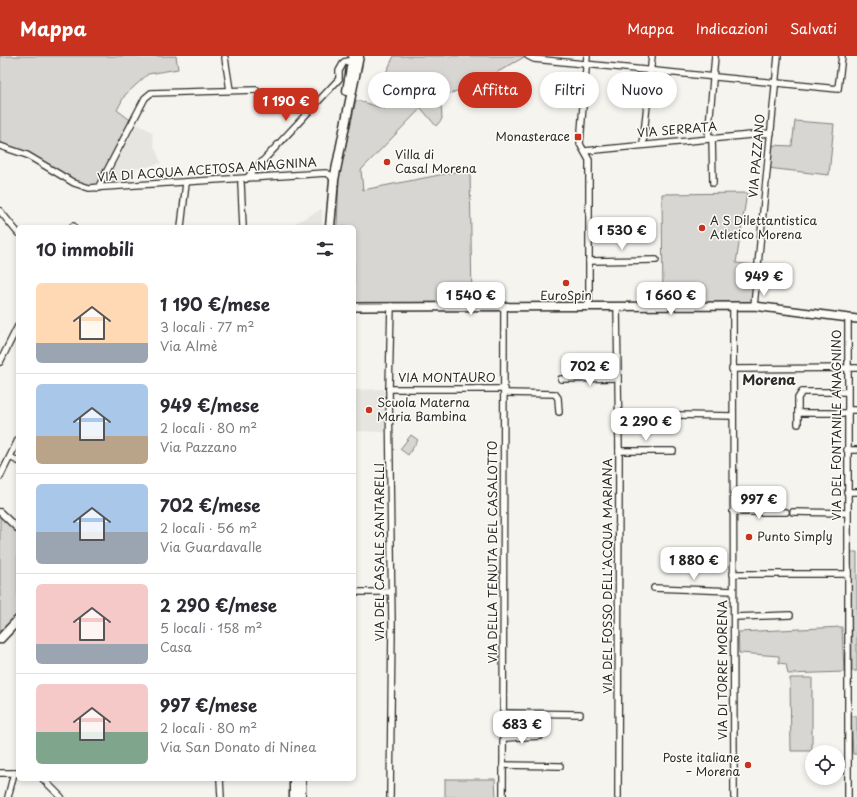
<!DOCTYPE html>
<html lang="it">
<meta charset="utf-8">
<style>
:root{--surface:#fff;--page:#f2f2f3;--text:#2b2b33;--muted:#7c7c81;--line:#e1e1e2;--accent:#c8321e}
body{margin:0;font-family:"Playpen Sans",sans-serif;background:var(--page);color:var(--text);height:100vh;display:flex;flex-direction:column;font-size:15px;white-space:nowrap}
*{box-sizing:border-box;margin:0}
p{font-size:13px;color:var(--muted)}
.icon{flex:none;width:22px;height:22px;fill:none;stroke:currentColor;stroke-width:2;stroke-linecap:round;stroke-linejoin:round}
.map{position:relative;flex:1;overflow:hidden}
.details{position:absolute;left:16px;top:169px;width:340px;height:556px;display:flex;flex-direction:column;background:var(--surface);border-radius:6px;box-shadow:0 2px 6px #0003}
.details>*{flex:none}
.guide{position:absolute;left:368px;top:16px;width:380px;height:36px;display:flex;gap:8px}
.controls{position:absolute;left:805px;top:689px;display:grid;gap:8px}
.controls a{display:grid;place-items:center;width:40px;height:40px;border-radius:50%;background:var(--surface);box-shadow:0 2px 6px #0003;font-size:20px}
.price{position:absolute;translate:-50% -34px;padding:0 9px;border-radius:8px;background:#fff;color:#222;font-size:13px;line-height:26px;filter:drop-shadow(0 1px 2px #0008)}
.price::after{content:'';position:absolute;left:50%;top:24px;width:12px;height:9px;margin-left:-6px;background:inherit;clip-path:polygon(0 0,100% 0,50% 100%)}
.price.active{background:var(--accent);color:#fff}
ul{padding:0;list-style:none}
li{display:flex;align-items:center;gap:12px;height:100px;padding:0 20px}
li+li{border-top:1px solid var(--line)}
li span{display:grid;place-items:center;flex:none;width:112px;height:80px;border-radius:6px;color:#555}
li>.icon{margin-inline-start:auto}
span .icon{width:48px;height:48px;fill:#fffc;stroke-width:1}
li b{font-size:17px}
h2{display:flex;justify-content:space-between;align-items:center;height:48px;padding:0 20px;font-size:17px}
.chip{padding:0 14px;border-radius:18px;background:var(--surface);box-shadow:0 2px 6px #0003;font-size:14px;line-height:36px}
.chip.active{background:var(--accent);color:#fff}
header{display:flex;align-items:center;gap:24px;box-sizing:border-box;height:56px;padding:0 20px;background:var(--accent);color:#fff}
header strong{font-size:19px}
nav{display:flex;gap:22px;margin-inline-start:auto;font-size:14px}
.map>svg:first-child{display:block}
.built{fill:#e6e5e0}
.green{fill:#d7d6d2;stroke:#81807e}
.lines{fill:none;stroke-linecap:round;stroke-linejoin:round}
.minor-casing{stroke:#2b2b2b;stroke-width:8}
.tertiary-casing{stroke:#2b2b2b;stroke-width:10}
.secondary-casing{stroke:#2b2b2b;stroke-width:11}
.minor{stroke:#fdfcf7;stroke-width:5.5}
.tertiary{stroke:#fdfcf7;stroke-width:7}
.secondary{stroke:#fdfcf7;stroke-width:8}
.poi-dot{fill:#c8321e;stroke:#fdfcf7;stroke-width:1.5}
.labels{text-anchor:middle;stroke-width:3;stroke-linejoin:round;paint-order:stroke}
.street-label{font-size:12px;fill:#2b2b2b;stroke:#fdfcf7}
.poi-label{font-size:12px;fill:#2b2b2b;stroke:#fdfcf7;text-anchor:start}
.quarter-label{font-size:14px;font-weight:bold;fill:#2b2b2b;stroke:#fdfcf7}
</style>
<header>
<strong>Mappa</strong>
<nav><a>Mappa</a><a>Indicazioni</a><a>Salvati</a></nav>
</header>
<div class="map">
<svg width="857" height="741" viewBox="0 0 857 741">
<rect width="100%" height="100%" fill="#f5f4ef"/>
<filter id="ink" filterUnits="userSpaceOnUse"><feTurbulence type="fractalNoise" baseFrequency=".025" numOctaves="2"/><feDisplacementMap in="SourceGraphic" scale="8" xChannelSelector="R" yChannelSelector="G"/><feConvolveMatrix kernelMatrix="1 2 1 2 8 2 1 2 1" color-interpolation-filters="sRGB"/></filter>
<g filter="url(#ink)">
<g class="built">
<path d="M137,68L152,76L154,89L161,107L143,112H136L130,127L104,129Z"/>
<path d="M322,153V171H285L292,169Z"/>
<path d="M384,333L386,376L354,375V334Z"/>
</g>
<g class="green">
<path d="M0,0H176L178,13L148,18L125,39L117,54L133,66L98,132H89L9,92L0,90Z"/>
<path d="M394,0H526L480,26L444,40L441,46L442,63L436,70L421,52L361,114L363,134L470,113L472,246L354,247V171H337L339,120L356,44L385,53L392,30L383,23Z"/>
<path d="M795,65L834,68L829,119L767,112L770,89L792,90Z"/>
<path d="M747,137L736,207L755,209L752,246L663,247L662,138Z"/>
<path d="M411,379L418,384L408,399L400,393Z"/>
<path d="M0,456L18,472V570L0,589Z"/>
<path d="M851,496H857V615H852Z"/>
<path d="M842,571L844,616L788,618L786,608L779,607V600L739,597L738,576Z"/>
<path d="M790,622H812V695H791Z"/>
<path d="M857,660V698H853L851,660Z"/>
<path d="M445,723H495L496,741H445Z"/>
</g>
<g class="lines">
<g class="minor-casing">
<g id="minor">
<path d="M528,0L534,3L838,33L842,0"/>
<path d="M587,0L580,88L589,104V250"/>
<path d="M225,2L230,34"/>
<path d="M712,81L713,127"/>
<path d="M708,82L715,0"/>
<path d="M643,88L652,0"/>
<path d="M0,90L27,99L74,127L89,132L326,117L330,119L334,124"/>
<path d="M585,95L771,77"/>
<path d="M246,123L339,23V15L344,6L353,4"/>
<path d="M241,127L243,171"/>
<path d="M98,132L145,42L151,37L256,34"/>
<path d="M0,155L18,177"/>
<path d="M73,171V170"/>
<path d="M181,171L186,127"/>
<path d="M589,205L656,204"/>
<path d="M617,250L619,395L618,741"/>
<path d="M733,250L734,741"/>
<path d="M754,250L778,0"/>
<path d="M848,262V741"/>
<path d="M0,306L18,270"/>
<path d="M732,313L857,312"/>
<path d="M561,323L618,322"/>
<path d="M389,333H505"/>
<path d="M847,336H802L798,342V357H848"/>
<path d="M505,337L555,338L558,342L559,356"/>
<path d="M848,354H857"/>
<path d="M798,357V368"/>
<path d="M678,359L733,360"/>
<path d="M847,394H857"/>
<path d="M619,395H673"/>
<path d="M10,401L18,405"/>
<path d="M0,421L18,384"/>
<path d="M847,436H857"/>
<path d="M0,456L18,473"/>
<path d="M733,456H786"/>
<path d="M793,456L847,457"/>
<path d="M733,518H848"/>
<path d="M654,532L733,535"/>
<path d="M354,536H391"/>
<path d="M734,561L790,559"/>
<path d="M504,657L580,658"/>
<path d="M504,682L540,680"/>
<path d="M503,709L560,710"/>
<path d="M0,717H18"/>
<path d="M43,723L61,741"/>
<path d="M220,723L221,741"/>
<path d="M8,741L14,717"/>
<path d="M390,741L392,571L389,333L391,250"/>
<path d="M503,741L504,250"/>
</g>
</g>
<g class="tertiary-casing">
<path id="tertiary" d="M354,251L754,250L857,263"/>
</g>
<g class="secondary-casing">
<g id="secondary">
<path d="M347,35L353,0"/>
<path d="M330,171L334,124L359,0"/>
<path d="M0,583L18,564"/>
<path d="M294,723V741"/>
<path d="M301,741V723"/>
</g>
</g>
<use href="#minor" class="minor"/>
<use href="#tertiary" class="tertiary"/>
<use href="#secondary" class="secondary"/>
</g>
</g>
<g class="poi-dot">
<rect x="574" y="77" width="8" height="8" rx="2"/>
<circle cx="387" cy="106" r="4"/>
<circle cx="702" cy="172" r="4"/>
<circle cx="566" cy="227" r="4"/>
<circle cx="369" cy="354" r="4"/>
<circle cx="749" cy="481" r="4"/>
<circle cx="748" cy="709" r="4"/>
</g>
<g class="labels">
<g class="street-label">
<text transform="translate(677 74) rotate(-5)" y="4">VIA SERRATA</text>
<text transform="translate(757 100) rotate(-85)" y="4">VIA PAZZANO</text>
<text transform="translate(207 114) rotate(-4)" y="4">VIA DI ACQUA ACETOSA ANAGNINA</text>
<text x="447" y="326">VIA MONTAURO</text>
<text transform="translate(837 369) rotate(-90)" y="4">VIA DEL FONTANILE ANAGNINO</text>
<text transform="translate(380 496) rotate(-90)" y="4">VIA DEL CASALE SANTARELLI</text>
<text transform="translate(493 496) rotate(-90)" y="4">VIA DELLA TENUTA DEL CASALOTTO</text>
<text transform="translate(608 520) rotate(-90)" y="4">VIA DEL FOSSO DELL'ACQUA MARIANA</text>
<text transform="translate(723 614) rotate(-90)" y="4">VIA DI TORRE MORENA</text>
</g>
<g class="poi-label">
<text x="570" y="85" text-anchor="end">Monasterace</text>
<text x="395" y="103">Villa di<tspan x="395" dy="14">Casal Morena</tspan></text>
<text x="710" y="169">A S Dilettantistica<tspan x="710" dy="14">Atletico Morena</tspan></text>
<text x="566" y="244" text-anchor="middle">EuroSpin</text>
<text x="377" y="351">Scuola Materna<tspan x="377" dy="14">Maria Bambina</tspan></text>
<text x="757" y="485">Punto Simply</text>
<text x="740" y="706" text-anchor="end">Poste italiane<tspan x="740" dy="14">– Morena</tspan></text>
</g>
<g class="quarter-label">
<text x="769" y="329">Morena</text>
</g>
</g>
</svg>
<div class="controls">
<a><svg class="icon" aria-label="locate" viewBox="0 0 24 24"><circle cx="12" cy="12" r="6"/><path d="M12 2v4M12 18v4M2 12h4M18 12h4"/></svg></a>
</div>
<b class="price active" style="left:286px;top:66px">1 190 €</b>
<b class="price" style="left:622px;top:195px">1 530 €</b>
<b class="price" style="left:764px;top:241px">949 €</b>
<b class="price" style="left:471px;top:260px">1 540 €</b>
<b class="price" style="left:671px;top:260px">1 660 €</b>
<b class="price" style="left:590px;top:331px">702 €</b>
<b class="price" style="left:646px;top:386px">2 290 €</b>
<b class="price" style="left:759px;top:464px">997 €</b>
<b class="price" style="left:694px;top:525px">1 880 €</b>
<b class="price" style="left:522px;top:689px">683 €</b>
<div class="guide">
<a class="chip">Compra</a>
<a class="chip active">Affitta</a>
<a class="chip">Filtri</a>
<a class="chip">Nuovo</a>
</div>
<section class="details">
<h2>10 immobili<svg class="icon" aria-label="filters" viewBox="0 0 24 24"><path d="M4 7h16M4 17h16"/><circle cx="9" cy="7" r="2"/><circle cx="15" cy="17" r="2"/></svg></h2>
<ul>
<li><span style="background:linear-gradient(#ffd9b3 75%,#9aa5b1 0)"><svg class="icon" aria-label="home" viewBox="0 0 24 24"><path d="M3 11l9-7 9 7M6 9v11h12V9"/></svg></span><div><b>1 190 €/mese</b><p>3 locali · 77 m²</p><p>Via Almè</p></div></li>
<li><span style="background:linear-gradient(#a9c7e8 65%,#b9a48a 0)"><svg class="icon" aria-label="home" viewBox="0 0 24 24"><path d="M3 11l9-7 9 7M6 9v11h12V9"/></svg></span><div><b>949 €/mese</b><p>2 locali · 80 m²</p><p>Via Pazzano</p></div></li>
<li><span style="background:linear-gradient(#a9c7e8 60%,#9aa5b1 0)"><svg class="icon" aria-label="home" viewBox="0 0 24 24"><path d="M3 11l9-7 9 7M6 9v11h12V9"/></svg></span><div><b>702 €/mese</b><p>2 locali · 56 m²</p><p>Via Guardavalle</p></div></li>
<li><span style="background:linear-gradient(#f6c9c9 75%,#9aa5b1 0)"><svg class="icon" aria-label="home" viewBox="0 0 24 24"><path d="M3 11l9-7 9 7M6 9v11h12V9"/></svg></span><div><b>2 290 €/mese</b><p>5 locali · 158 m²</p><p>Casa</p></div></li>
<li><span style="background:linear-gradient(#f6c9c9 60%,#7fa58c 0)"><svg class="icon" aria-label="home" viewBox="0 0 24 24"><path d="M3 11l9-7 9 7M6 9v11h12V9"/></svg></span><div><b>997 €/mese</b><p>2 locali · 80 m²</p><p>Via San Donato di Ninea</p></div></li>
</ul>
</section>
</div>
